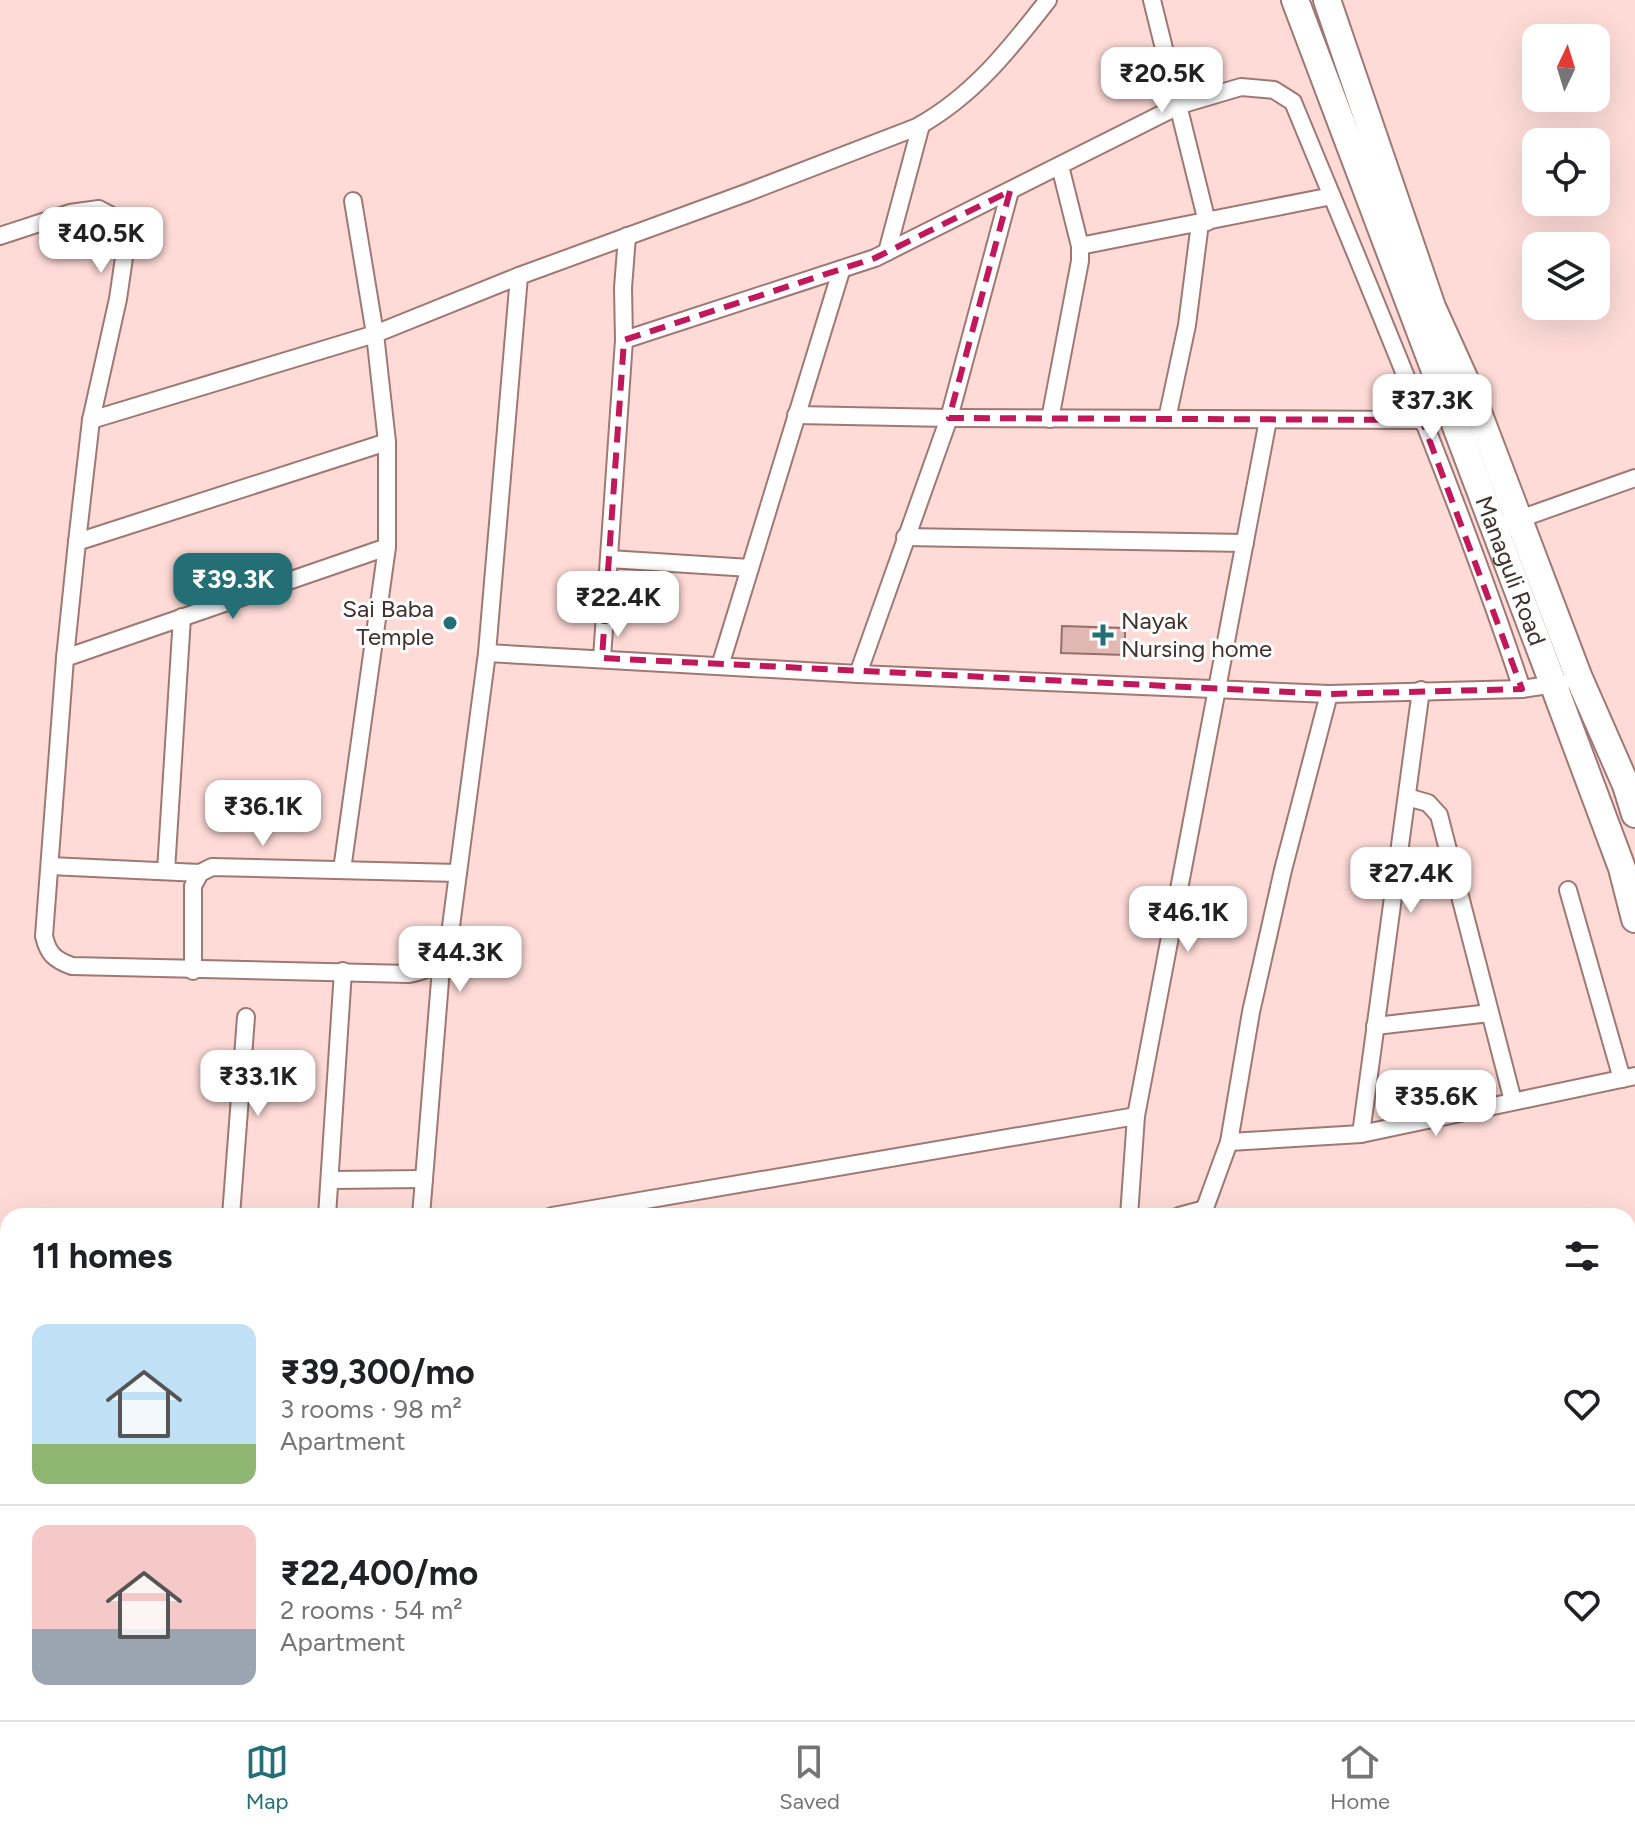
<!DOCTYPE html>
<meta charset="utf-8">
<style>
:root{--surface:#fff;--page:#f2f2f2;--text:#202124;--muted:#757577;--line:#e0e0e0;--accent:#246e76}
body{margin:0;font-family:Figtree,sans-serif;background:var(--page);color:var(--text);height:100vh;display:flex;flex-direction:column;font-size:30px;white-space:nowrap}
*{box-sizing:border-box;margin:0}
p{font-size:26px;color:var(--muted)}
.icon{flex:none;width:44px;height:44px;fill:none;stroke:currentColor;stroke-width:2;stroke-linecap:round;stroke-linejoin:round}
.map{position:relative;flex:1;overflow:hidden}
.panel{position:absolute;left:0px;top:1208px;width:1636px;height:512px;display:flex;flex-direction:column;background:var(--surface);border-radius:24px 24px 0 0;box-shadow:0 8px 32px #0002}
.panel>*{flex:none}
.needle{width:52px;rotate:4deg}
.tools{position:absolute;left:1522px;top:24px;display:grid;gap:16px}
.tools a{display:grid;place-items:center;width:88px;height:88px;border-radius:16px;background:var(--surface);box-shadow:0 8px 32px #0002;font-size:40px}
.price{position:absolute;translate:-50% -68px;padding:0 18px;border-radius:16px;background:#fff;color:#222;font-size:26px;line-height:52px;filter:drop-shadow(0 2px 4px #0008)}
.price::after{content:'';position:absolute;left:50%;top:48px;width:24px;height:18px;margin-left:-12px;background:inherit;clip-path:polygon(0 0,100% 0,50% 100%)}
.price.active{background:var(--accent);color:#fff}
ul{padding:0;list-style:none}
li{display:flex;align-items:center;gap:24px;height:200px;padding:0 32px}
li+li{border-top:2px solid var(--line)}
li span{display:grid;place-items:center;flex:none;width:224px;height:160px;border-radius:16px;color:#555}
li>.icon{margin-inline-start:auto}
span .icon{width:96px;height:96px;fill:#fffc;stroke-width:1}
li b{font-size:34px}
h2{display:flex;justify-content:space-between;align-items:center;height:96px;padding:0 32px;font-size:34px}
.tabs{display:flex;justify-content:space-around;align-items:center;height:112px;border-top:2px solid var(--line);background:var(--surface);font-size:22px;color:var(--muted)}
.tabs a{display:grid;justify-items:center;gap:4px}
.tabs .active{color:var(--accent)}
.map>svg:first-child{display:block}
.building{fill:#e2b8b4;stroke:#946e6a;stroke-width:2}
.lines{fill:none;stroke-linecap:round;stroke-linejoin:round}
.street-casing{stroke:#9f7874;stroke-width:20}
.primary-casing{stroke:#9f7874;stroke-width:30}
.street{stroke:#fff;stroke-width:16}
.primary{stroke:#fff;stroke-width:26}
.marked{fill:none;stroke:#c2185b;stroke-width:6;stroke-dasharray:16 10;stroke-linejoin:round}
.poi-dot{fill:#246e76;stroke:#fff;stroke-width:3}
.labels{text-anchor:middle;stroke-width:6;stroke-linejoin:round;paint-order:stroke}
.street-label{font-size:24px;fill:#41302e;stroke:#fff}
.poi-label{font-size:24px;fill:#41302e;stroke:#fff;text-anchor:end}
</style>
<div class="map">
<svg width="1635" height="1720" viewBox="0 0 1635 1720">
<rect width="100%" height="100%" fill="#fedbd7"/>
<path class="building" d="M1062,626L1125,628V655L1061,653Z"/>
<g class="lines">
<g class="street-casing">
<g id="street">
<path d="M1152,0L1207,222"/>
<path d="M0,236L70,213L99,209L120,220L126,244L118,299L91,420L77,542L65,658L44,936C48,954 55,960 72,966L409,974C439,968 440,962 450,934L487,653"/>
<path d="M1080,246L1332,196"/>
<path d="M887,252L921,125"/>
<path d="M519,276L746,193L917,127C973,96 1009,50 1048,0"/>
<path d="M624,340L875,258L1180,105L1241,87L1274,90L1293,102C1373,296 1456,490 1522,689"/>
<path d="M796,415L949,418L1422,420L1424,424L1449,406"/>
<path d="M1050,419L1080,261V246L1060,166"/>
<path d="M1167,419L1187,325L1200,223"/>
<path d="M91,420L375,334L519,276L487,653L858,674L1329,694L1522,689L1562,683"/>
<path d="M1511,522L1635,478"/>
<path d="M905,537L1245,543"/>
<path d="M77,542L387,442"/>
<path d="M609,559L750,568"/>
<path d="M65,658L387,547"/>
<path d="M602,658L624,340L623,288L627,236"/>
<path d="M720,666L841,271"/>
<path d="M858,674L949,418L1010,191"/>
<path d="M1407,797L1428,803L1439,815L1513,1101"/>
<path d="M50,866L200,873"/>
<path d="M342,870L387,547V442L375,334L353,201"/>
<path d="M166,871L182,617"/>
<path d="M1568,890L1622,1079"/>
<path d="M193,971V886L200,873L212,867L458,873"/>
<path d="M1375,1026L1490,1013"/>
<path d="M1361,1134L1421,690"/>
<path d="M1229,1142L1361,1134L1635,1076"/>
<path d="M330,1180L424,1179"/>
<path d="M231,1216L246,1017"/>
<path d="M327,1216L343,971"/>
<path d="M421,1216L442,956"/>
<path d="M552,1216L1136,1116"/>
<path d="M1129,1216L1136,1116L1268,420"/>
<path d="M1179,1216L1205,1209"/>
<path d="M1202,1216L1229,1142L1251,1012L1283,870L1329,694"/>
<path d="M1628,1628L1635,1638"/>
<path d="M1628,1690L1635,1686"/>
<path d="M539,1712L585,1720"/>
<path d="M1451,1712L1457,1720"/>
<path d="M191,1720L193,1712"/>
<path d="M862,1720L863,1712"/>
<path d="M998,1720L999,1712"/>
<path d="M1116,1720L1118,1712"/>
<path d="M1260,1720L1261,1712"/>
<path d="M1374,1720L1376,1712"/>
<path d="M1583,1720L1596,1712"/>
</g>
</g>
<g class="primary-casing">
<g id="primary">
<path id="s1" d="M1295,0L1554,686L1622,868L1635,919"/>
<path d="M1327,0L1432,307L1470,391L1579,678L1626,785L1635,814"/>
</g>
</g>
<use href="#street" class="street"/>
<use href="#primary" class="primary"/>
</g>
<path class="marked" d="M1010,191L949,418L1422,420L1522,689L1329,694L602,658L624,340L875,258Z"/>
<g class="poi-dot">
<circle cx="450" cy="623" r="8"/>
<path d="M1099 623h8v8h8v8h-8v8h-8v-8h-8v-8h8z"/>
</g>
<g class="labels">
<g class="street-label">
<text dy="8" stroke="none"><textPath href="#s1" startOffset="610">Managuli Road</textPath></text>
</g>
<g class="poi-label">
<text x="434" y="617">Sai Baba<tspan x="434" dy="28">Temple</tspan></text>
<text x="1121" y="629" text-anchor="start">Nayak<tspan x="1121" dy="28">Nursing home</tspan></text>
</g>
</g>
</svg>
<div class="tools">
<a><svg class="needle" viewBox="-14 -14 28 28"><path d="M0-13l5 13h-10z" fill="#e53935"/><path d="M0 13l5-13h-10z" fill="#757577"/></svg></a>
<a><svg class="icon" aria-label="locate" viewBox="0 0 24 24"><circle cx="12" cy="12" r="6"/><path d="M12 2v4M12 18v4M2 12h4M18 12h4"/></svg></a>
<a><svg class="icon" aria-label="layers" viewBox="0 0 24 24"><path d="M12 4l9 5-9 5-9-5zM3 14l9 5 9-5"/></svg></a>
</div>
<b class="price" style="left:1162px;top:115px">₹20.5K</b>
<b class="price" style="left:101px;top:275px">₹40.5K</b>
<b class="price" style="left:1432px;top:442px">₹37.3K</b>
<b class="price active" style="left:233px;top:621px">₹39.3K</b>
<b class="price" style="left:618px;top:639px">₹22.4K</b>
<b class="price" style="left:263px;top:848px">₹36.1K</b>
<b class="price" style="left:1411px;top:915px">₹27.4K</b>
<b class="price" style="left:1188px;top:954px">₹46.1K</b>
<b class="price" style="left:460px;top:994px">₹44.3K</b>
<b class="price" style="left:258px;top:1118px">₹33.1K</b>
<b class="price" style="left:1436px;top:1138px">₹35.6K</b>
<section class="panel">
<h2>11 homes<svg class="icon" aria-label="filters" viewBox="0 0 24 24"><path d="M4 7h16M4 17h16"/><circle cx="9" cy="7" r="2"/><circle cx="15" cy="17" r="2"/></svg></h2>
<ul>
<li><span style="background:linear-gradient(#bfe0f5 75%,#8fb573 0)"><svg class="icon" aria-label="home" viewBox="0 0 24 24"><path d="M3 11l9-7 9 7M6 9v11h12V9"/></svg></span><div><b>₹39,300/mo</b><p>3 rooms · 98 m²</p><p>Apartment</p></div><svg class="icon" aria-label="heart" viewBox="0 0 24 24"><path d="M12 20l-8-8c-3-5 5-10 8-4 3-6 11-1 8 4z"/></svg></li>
<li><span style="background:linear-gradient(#f6c9c9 65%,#9aa5b1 0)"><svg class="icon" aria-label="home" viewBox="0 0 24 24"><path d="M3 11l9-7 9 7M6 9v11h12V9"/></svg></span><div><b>₹22,400/mo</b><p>2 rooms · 54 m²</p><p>Apartment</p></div><svg class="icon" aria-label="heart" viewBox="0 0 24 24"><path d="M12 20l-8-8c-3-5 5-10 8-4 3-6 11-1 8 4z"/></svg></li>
</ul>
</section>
</div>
<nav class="tabs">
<a class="active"><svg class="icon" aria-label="map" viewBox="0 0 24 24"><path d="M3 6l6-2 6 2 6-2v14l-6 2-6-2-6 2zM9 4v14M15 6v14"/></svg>Map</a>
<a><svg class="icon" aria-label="saved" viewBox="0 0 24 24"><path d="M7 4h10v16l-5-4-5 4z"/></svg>Saved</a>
<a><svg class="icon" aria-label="home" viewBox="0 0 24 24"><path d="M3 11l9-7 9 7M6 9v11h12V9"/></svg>Home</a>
</nav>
